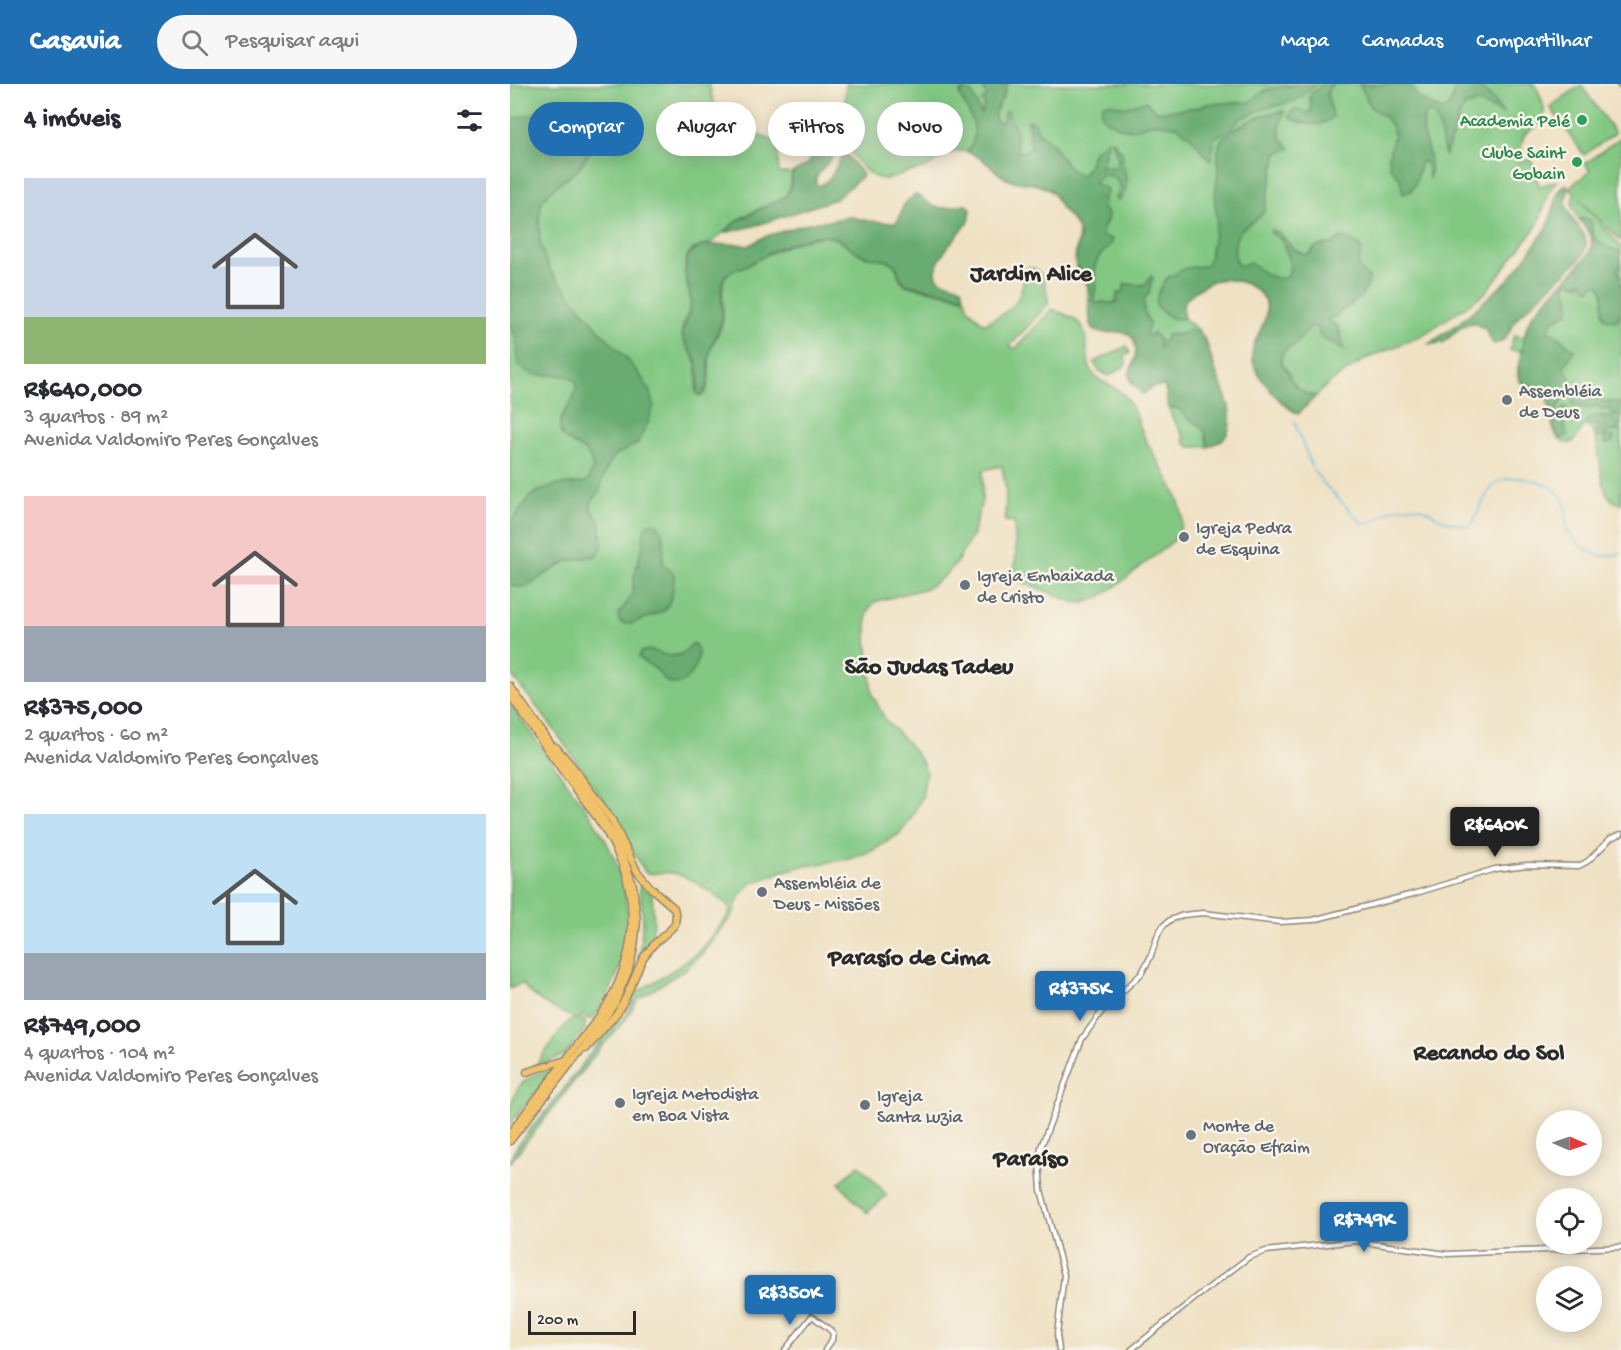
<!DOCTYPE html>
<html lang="pt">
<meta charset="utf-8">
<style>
:root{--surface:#fff;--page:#f7f7f7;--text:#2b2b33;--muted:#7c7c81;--accent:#1f6fb2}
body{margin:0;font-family:"Gochi Hand",sans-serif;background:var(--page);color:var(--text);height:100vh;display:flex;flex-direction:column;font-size:22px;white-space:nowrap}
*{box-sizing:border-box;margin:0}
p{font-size:20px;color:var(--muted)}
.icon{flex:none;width:33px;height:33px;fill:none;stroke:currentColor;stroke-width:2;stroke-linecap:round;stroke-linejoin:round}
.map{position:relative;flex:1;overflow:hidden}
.panel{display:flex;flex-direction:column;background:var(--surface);width:510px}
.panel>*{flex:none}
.hud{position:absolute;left:18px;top:18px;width:570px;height:54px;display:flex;gap:12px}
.needle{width:39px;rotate:92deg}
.tools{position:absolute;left:1026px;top:1026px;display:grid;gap:12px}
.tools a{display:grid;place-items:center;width:66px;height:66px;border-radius:50%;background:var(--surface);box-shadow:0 3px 15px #0003;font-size:30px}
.scale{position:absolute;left:18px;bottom:15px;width:108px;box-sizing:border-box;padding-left:6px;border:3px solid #2b2b2b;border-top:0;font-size:16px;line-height:21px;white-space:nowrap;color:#2b2b2b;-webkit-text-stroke:4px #f7f3e8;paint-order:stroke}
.price{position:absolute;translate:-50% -51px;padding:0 14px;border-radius:6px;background:var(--accent);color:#fff;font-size:20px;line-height:39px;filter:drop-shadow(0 2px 3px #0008)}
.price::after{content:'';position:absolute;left:50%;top:36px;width:18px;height:14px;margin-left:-9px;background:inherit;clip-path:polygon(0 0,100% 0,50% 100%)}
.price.current{background:#222;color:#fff}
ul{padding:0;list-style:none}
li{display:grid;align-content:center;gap:12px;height:318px;padding:0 24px}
li span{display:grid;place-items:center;height:186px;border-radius:0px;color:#555}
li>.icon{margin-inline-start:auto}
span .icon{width:108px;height:108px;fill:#fffc;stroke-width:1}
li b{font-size:26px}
h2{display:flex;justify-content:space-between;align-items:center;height:72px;padding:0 24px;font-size:26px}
.pill{padding:0 21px;border-radius:27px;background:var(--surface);box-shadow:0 3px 15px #0003;font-size:21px;line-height:54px}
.pill.current{background:var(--accent);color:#fff}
header{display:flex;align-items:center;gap:36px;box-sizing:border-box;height:84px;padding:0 30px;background:var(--accent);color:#fff}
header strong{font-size:28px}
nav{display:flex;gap:33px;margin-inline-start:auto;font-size:21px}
.search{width:420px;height:54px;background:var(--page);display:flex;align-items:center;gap:15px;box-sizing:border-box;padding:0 21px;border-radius:33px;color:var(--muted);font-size:22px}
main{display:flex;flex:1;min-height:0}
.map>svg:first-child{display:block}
.green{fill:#82c883;stroke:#567a57;stroke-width:1.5}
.forest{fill:#69ac71;stroke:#4a6c4e;stroke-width:1.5}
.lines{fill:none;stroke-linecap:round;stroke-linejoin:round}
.stream{stroke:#5ebadc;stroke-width:1.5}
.minor-casing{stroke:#8d8677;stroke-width:7}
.major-casing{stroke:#8d8677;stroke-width:8}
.highway-casing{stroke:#8d8677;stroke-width:9}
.minor{stroke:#fff;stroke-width:4}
.major{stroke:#f2c26a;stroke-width:5}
.highway{stroke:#f2c26a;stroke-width:6}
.leisure-dot{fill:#2e9e5b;stroke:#f7f3e8;stroke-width:2}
.worship-dot{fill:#6b7280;stroke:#f7f3e8;stroke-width:2}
.labels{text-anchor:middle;stroke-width:5;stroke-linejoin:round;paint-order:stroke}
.leisure-label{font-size:18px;fill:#27864d;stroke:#f7f3e8;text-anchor:end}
.worship-label{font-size:18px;fill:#5b616d;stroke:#f7f3e8;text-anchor:start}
.district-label{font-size:24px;font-weight:bold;fill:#2b2b2b;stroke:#f7f3e8}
</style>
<header>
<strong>Casavia</strong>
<div class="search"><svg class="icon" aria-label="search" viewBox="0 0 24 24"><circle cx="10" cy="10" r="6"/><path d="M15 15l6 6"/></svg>Pesquisar aqui</div>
<nav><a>Mapa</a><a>Camadas</a><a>Compartilhar</a></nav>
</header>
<main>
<section class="panel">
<h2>4 imóveis<svg class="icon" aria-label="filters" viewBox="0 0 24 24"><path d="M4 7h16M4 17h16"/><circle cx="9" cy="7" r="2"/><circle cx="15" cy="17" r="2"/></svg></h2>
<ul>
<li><span style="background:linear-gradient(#c9d6e8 75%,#8fb573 0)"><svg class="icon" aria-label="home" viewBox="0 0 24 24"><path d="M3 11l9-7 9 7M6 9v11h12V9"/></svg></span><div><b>R$640,000</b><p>3 quartos · 89 m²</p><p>Avenida Valdomiro Peres Gonçalves</p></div></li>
<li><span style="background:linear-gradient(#f6c9c9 70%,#9aa5b1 0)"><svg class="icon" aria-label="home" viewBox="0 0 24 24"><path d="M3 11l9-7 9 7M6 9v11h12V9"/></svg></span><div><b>R$375,000</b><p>2 quartos · 60 m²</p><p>Avenida Valdomiro Peres Gonçalves</p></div></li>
<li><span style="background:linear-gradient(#bfe0f5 75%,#9aa5b1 0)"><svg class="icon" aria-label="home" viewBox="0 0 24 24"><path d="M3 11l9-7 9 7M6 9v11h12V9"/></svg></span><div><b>R$749,000</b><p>4 quartos · 104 m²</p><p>Avenida Valdomiro Peres Gonçalves</p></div></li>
</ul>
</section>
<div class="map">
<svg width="1111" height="1266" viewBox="0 0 1111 1266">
<rect width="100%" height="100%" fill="#f7f3e8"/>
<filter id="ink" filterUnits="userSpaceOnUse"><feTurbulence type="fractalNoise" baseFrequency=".0167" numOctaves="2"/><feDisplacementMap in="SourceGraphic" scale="12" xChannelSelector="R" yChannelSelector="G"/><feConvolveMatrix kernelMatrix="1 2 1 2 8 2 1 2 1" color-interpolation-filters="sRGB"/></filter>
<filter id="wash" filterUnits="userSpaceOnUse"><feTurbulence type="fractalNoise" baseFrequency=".008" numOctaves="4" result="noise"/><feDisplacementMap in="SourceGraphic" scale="24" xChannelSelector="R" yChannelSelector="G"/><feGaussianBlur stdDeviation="1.35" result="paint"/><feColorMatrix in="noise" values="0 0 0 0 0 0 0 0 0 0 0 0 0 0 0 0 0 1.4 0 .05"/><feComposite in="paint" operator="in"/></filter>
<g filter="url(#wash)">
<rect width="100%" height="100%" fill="#efe1c3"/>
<g class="green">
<path d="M0,0H199L205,23L225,34L248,51L267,58L269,89H282L279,105L276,112C262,121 245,125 230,135C220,141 212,151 202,158C192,165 181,160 176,175C172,189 180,202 181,216C181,229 170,240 172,251C173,258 180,265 183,271C189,284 187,294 186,307L189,312L195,310C201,296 198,284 200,269C202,257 212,247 213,235C214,223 211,210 213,198C216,185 233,185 242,179C260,168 304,147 325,154C335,158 342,167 352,171C361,175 375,173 383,180C390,187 386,196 398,202L455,214L458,224L473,239H476C510,221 508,220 517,183C536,184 535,204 539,219L500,262L505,265L542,225C567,235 576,237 577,266C578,274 578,282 582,288C588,299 603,300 612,309C624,321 628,339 635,354C647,380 669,404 672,433C673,443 668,450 662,458L605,503L589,513L574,519L563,518L505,495L504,489L506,471L504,438L495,437L496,408L492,382L473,386L472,416L467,435L462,453L445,481L433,493L417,504L364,518L358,527L357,533V554L362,610L376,637L398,659L413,679L416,688L412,713L399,738L389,750L362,767L340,775L289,783L274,787L240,800L229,813L223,831L193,868L176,885L128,915L116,935L92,962L90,956L100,944L116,932L125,911L129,907L168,883L190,866L218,832L220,826L218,821C201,810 183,793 163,789C153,787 143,792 135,788L95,719L41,641L0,589Z"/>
<path d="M336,0H1024C1031,12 1041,31 1027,42C1023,46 1018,47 1014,51L1008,78L1021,75L1029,102L1047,97L1040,107L1027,142L974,210L911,252L855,275L817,301L788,330C770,321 739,287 743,265C746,248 765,231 752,212C743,199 721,193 706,196C698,198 692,203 686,207C675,214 670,221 674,234L687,245L696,257L705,285L719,323L720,332L717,350L712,356L698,363H680L675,359L673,351L662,333L658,323L655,303C645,298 640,305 633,310L621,298L619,291C620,286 623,282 624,278C629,265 625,248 609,247C597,247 583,255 580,236C578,224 580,212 577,200C575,192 568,188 566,181C562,166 573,157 566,141C562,134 556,130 551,124C549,120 548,115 545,112C536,99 517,100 503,97C483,93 474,65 449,67C432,69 427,80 413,85C407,86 401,87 395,89C388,91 382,96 374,95C364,95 357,88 351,82C347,76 341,70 338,63C331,47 335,18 336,0Z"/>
<path d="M1071,1L1105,49L1074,71L1040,23Z"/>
<path d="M1111,53V157L1069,115L1111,163V420C1108,419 1104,418 1102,416C1084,401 1096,345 1074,342C1068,348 1066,362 1055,359C1039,353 1043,329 1038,317C1031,302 1013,304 1009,296C1005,287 1011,273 1012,264L1010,268L1000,266L1004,251L1014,253L1017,242L1023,230L1078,172C1094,144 1050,131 1065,110L1060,103L1080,87L1075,80Z"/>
<path d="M617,262L620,269L615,271L616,281L599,292L588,286L584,278Z"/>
<path d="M0,620C18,645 36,670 54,695C72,719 91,744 103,772C129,828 118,887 82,936L73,932L67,935L75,937V945L55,971L25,982L55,941L60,937L66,935C49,927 22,915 12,899L0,905Z"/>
<path d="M129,796L142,810L144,838L141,860L129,873L133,837Z"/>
<path d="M45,984L0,1040C0,1004 11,993 45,984Z"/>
<path d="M349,1081L377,1111L357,1129L329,1099Z"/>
</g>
<g class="forest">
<path d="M475,0H479L483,2L497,0C496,5 495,10 492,15C488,24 481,29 487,38H492L495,27L499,28C499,36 502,36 505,43C507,49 506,61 508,69L521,65L519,45L517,39L519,36L525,39C529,54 535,50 543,61C551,72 557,86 571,92C581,83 579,74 585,66C589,63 594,60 598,57L591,85L595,82L608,84V75L602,55L607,63L612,67C613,72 612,77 614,82C616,94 620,107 608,116L606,115L609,107L610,100L602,92L593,91L583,99L595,104L598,108L594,112L593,124L598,130C598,141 590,143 592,153L600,154L603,156C600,164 592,167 588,174C583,182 585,190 586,198C587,205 583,210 584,218L588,220L591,218C598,218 599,221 606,218L607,210L614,207V201L616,200L632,201L637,199L641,192L643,194L640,202L639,210L634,215V228C640,241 641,235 636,251L639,252L643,249L646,251L650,257L649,262L650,264L657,251L671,250L677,246H688C699,259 699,271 705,286C712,305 727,329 717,350C713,357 704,360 698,363L695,348L688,340L677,334L669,325L658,323L656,307L654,302L641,303L634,310L631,309L625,302L619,291C620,286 623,282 624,278C626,273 626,266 625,260C621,237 593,257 583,244C578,237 579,213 578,204C576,192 568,189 566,180C564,170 569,163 569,153C568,138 558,134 551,123C547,118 546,112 541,107C530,97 510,101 498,95C482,87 475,73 457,68C473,47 460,32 450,12V8L456,6L462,9L471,30L475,21L472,16L477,13L474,5Z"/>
<path d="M789,0H806L787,16L770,21L757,23L735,33L731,34L723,44L705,53C701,60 704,70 700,77L680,52L666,42L643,39L622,46L611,44L594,35L591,29L593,20L600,19L615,23L635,17L647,27L650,28L680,24H686L697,20L739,18L756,6Z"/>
<path d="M814,0H825L820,3L817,10L823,32C813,45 793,40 780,34L779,31L785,25L797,29L801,27V20L799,13L804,7Z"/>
<path d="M849,0H899L909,14L931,26C942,26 944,9 945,0H966L984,16L993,30L974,21L967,19L955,22L950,30L935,72L929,42L924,31L918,29L915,31C907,52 926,72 919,95L918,85L915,78H911C907,90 907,108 893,110L890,95L880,83L879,72L884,50L881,41L875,33L860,23L855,10Z"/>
<path d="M74,21L83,25L89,32L93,40L92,51L67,87L46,102L32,116L29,136L30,157L34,173L41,188L90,247L117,275L132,294L139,306L144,320L139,336L127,360L107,370L101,377L96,386L89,408L81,418V426L89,435L91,442L92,463L88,470L85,472L57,477L34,491L17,503H8L0,500V438L10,427L19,413L27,408L46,401L74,399L79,395L83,384C78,356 54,364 50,346C47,326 71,319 65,297C51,284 27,299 12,284C1,273 11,252 0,240V35L61,22Z"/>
<path d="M774,27C774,33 771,36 770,42C768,51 774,59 781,64L767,69L754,128C749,135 742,137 735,143C724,151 723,165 726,178L730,182L740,178C750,187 761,196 776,194L778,192L780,182L778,171L771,155L761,150V146L770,149L783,165L796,171C802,169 801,166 806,163C811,160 818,160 823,160C825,157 826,155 830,154C836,153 849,160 851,165C854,171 846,177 849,183C851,187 856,190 859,194C858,211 843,219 830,228C825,232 824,234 817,235L829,244L834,266L811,254L808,245L802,242L799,244L786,260L773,268L771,276L772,280L779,289L781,296L787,303L797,310L806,312L788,330C771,319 741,290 742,269C744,250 766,232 752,212C743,199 721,193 706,196C698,198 692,203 686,207C675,214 670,221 674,234L669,235L661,234L650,226L646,221L647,213L654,197L657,194L676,184L695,182L699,177L707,135L705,119L706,102L708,92V67L710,59L713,53L739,37L757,30Z"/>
<path d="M329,44L330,63L306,93V100L308,102C322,98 327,80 334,68L353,91L326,115L244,142L214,149L229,136L275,113L280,105L283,88L300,79L297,61L315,57Z"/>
<path d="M1054,101H1057L1059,104C1057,109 1056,114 1056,119C1059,143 1090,150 1069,176L1008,233C999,244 999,258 983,260L975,245L964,239L957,240L949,245L933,259L919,260L949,239L999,195L1014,176L1038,142L1048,109Z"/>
<path d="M405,111C414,112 417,121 426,123C434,126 446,121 456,121L461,125L460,133L458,139C450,148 416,184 429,195C435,199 445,200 452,204L454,212L398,201C386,195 391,186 383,179C375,173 361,175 352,171C342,166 334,157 325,154C309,148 287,157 271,163C257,169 245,178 230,184C225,186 218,187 215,192C208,204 213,221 212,233C211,246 202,255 200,268C196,282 204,300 191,311L188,310L187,307L189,292L186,278L173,254L172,248L180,228L181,217L175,190L176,179L180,169L184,166L195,161L228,160L238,162L254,153L299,139L318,137L337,133H342L358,137L385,139L389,135L394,120Z"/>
<path d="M1073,134L1078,135L1082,139C1080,158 1095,162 1111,168V179L1107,186L1111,192V226L1110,231L1107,236C1100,238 1095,236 1093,230V208L1089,200H1086L1079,206L1071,197H1070V201L1059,198L1056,199C1055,207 1064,220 1058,227C1051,237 1043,229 1038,247L1044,249L1064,266L1054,283C1055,286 1058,289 1059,292C1062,301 1051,319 1046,326L1047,328L1051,329L1054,323H1056L1058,326L1054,339L1057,352L1050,355C1037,341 1046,318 1029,306C1023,303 1017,301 1011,298C1006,289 1009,281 1011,271C1014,258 1015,242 1023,231C1033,217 1083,172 1083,160C1083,151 1074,142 1069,135Z"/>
<path d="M1061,309C1072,310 1084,316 1096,317C1102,318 1105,317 1111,320V339L1108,341L1107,345L1109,347C1105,349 1099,345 1094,348L1098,352L1104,353L1103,358L1098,360L1095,359V354L1090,353L1087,355L1084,348H1086L1089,343L1077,339L1076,338L1078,335L1090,332H1105L1106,330L1098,325H1091L1088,322C1075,326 1076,322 1065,323L1062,320L1064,316Z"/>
<path d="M145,439C157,447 153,467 153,480L164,490C164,503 162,517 154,527L121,540H115L109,537L108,530L122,512L124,493L133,460L134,445L138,440Z"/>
<path d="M183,559C198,571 177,609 157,598C152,594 149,588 144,584C139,580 133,579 129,573L131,568C146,561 156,579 173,569C177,567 179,562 183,559Z"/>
<path d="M90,956L92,962L0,1079C4,1058 28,1037 41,1021C58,1000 74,978 90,956Z"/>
</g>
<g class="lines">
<path class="stream" d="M784,337L803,386L814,400L851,438C866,443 872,425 890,424C897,423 907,422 914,425C918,426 922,430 926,432C936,438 947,441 958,442L963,438C969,426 974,411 983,402C997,386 1039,396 1050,411C1061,426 1053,434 1057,446C1059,452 1065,456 1069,460C1083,472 1094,475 1111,469"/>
</g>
</g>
<g filter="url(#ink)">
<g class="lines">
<g class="minor-casing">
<g id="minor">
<path d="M275,1266L302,1232L319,1245L323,1249L322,1256L315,1266"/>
<path d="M549,1266L547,1250L554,1191L531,1106L529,1077L531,1063L572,955L592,927L631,890L640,874L649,848L654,841L660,836L673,831L693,829L770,838L803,836L903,810L985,785L1017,781L1069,782L1078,777L1101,754L1111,750"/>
<path d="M621,1266L684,1215L739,1173L756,1167L845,1157L937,1170L1111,1163"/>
</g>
</g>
<g class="major-casing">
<path id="major" d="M1109,0L1111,2"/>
</g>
<g class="highway-casing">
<g id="highway">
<path d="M0,602L94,736L110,763L123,801L127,837L124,864L119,885L105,919L76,960L0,1057"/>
<path d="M0,611C18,637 36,664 55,690C75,717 99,746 111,778C132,829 121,886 91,930L0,1049"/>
<path d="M46,663L63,683L102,736L127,787L141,804L164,824L166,832L165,840L162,844L144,860L133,874L116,913L107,929L76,965"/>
<path d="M17,988L56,976"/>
</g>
</g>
<use href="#minor" class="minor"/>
<use href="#major" class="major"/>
<use href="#highway" class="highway"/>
</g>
</g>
<g class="leisure-dot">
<circle cx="1072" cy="36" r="6"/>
<circle cx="1067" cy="78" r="6"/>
</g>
<g class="worship-dot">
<circle cx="997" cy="316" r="6"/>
<circle cx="674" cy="453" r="6"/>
<circle cx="455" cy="501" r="6"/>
<circle cx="252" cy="808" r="6"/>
<circle cx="110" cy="1019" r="6"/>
<circle cx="355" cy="1021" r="6"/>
<circle cx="681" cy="1051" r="6"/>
</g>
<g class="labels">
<g class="leisure-label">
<text x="1060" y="42">Academia Pelé</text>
<text x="1055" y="74">Clube Saint<tspan x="1055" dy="21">Gobain</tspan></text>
</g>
<g class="worship-label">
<text x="1009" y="312">Assembléia<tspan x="1009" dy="21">de Deus</tspan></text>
<text x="686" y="449">Igreja Pedra<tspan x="686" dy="21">de Esquina</tspan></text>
<text x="467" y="497">Igreja Embaixada<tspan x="467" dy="21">de Cristo</tspan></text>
<text x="264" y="804">Assembléia de<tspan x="264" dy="21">Deus - Missões</tspan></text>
<text x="122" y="1015">Igreja Metodista<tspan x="122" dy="21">em Boa Vista</tspan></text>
<text x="367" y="1017">Igreja<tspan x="367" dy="21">Santa Luzia</tspan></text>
<text x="693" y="1047">Monte de<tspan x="693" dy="21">Oração Efraim</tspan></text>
</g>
<g class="district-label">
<text x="521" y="196">Jardim Alice</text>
<text x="419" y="589">São Judas Tadeu</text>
<text x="399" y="880">Parasío de Cima</text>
<text x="979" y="975">Recando do Sol</text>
<text x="521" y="1081">Paraíso</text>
</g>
</g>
</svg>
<div class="tools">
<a><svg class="needle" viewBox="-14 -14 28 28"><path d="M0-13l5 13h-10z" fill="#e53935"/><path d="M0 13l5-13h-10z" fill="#7c7c81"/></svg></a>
<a><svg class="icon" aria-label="locate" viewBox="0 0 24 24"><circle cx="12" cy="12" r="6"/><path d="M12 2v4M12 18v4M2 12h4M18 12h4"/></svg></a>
<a><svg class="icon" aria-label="layers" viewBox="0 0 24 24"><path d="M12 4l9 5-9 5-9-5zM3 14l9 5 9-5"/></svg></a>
</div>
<div class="scale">200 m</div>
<b class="price current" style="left:985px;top:774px">R$640K</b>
<b class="price" style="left:570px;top:938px">R$375K</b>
<b class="price" style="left:854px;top:1169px">R$749K</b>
<b class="price" style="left:280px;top:1242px">R$350K</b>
<div class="hud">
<a class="pill current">Comprar</a>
<a class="pill">Alugar</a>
<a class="pill">Filtros</a>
<a class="pill">Novo</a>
</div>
</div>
</main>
